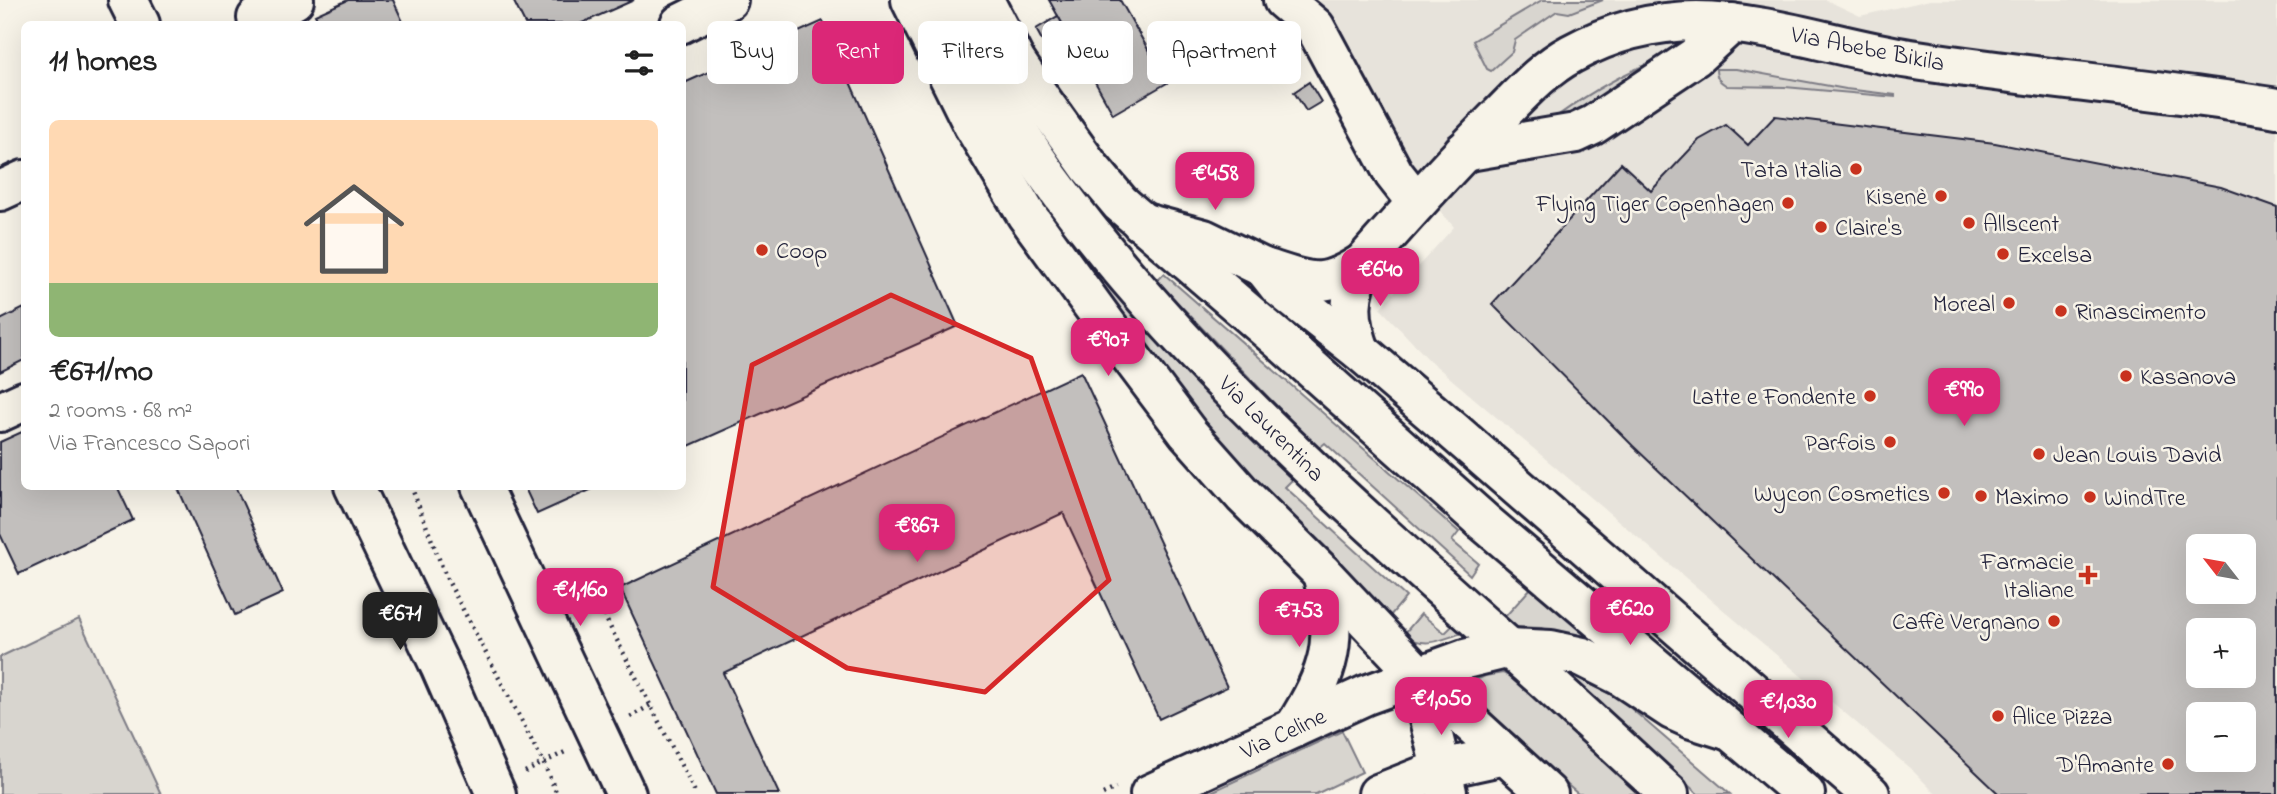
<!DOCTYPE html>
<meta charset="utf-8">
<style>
:root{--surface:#fff;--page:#f2f2f2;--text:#222;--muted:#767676;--line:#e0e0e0;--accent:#db2777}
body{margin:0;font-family:"Indie Flower",sans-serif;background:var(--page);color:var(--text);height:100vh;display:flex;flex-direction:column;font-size:26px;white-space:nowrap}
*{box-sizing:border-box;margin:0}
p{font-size:23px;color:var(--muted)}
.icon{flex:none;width:38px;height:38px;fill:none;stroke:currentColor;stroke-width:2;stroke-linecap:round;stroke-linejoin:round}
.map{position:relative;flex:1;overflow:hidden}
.panel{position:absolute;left:21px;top:21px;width:665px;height:469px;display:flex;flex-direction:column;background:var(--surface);border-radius:10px;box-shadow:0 7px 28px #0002}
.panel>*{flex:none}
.top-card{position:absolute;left:707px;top:21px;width:665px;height:63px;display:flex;gap:14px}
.needle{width:46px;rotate:301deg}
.fabs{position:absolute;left:2186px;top:534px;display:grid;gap:14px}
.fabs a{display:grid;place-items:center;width:70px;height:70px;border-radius:10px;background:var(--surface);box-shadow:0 7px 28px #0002;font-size:35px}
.price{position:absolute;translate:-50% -60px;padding:0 16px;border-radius:14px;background:var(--accent);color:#fff;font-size:23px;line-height:46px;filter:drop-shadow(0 2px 4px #0008)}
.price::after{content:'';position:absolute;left:50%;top:42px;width:21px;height:16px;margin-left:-10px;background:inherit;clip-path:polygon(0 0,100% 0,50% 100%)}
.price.active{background:#222;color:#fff}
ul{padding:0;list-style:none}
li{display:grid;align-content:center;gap:14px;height:371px;padding:0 28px}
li+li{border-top:2px solid var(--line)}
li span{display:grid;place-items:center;height:217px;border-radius:10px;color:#555}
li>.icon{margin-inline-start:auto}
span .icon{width:126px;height:126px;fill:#fffc;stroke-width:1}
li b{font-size:30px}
h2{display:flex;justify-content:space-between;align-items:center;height:84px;padding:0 28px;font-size:30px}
.pill{padding:0 24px;border-radius:10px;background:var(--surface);box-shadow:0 7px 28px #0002;font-size:24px;line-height:63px}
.pill.active{background:var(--accent);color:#fff}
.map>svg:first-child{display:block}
.built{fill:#e7e3db;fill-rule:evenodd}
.green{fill:#d8d5cf;stroke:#7d7c85;stroke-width:2}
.building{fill:#c2bfbd;stroke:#22223b;stroke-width:2;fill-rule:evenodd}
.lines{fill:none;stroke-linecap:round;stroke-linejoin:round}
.minor-casing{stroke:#22223b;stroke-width:44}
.major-casing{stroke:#22223b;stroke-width:44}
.path{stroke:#22223b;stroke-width:4.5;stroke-dasharray:2 5;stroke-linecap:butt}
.minor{stroke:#f7f3e8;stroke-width:38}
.major{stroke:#f7f3e8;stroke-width:38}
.marked{fill:#d62828;fill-opacity:0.2;stroke:#d62828;stroke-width:5;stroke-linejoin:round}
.poi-dot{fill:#c8321e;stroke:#f7f3e8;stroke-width:2.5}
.labels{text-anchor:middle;stroke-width:5;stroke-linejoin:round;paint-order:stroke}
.street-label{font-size:24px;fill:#22223b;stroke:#f7f3e8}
.poi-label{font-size:24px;fill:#22223b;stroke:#f7f3e8;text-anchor:end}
</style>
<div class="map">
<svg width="2277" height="794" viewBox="0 0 2277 794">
<rect width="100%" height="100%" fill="#f7f3e8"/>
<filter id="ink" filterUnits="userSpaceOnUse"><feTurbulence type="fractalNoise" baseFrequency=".0143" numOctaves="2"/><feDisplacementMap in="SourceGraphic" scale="14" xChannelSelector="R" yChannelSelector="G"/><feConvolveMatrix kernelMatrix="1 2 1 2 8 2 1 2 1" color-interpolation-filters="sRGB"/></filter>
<g filter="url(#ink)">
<path class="built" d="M1322,0H1826L1860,16L1930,0H2277V794H1936L1912,770L1429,360L1380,308L1454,227L1401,166L1319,1ZM2198,546H2244V592H2198ZM2198,630H2244V676H2198ZM2198,714H2244V760H2198Z"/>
<g class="green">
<path d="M1542,0H1603L1569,13L1557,11L1515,40L1512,52L1491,71L1487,69L1473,41Z"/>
<path d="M1645,65L1642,73L1571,120L1545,125C1577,101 1608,81 1645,65Z"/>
<path d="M1716,69H1736L1846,89L1895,95V97L1785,87L1727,86C1719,81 1716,78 1716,69Z"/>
<path d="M1063,227L1294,478L1285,487L1406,597L1390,616C1328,553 1264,491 1206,424C1153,362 1106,296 1058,229Z"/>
<path d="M1164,274L1459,532L1452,541L1478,563L1470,575L1325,443L1318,449L1157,281Z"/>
<path d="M1531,588L1602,646L1542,628L1511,627L1502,620Z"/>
<path d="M1421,614L1445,633L1453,625L1462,633C1439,640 1425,650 1404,634Z"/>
<path d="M79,619L161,794H0V657Z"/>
<path d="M1503,673L1511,677L1642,794H1578L1473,703L1470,693L1474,681L1485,676Z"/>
<path d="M1567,676H1574L1620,699L1730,794H1698Z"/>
<path d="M1342,731L1362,772L1316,794H1207Z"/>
</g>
<g class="building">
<path d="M348,0H393L404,24H320L315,15Z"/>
<path d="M513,0H634L580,24H525Z"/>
<path d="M1049,0H1120L1167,83L1113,114Z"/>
<path d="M1058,16L1065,29L1043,42L1036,29Z"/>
<path d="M823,21L958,326L682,449V84Z"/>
<path d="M1277,25L1294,55L1267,70L1250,40Z"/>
<path d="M1309,82L1321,102L1306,111L1294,92Z"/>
<path d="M1775,116L1995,143L2221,187L2277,207V794H1999L1633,446L1492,304L1621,163L1651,191L1699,140L1726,125L1748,145ZM2198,546H2244V592H2198ZM2198,630H2244V676H2198ZM2198,714H2244V760H2198Z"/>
<path d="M24,308V360L0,372V320Z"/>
<path d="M1081,372L1227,687L1159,719L1063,513L723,673L779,794H716L620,588Z"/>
<path d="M24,431V486H117L133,520L19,574L0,534V442Z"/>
<path d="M177,486H235L283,593L235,615Z"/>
<path d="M524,486H599L537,514Z"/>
</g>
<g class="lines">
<g class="minor-casing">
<g id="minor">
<path d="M128,0L140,24"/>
<path d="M948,0C978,62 1010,123 1050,179C1179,357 1346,503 1509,648C1563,696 1616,745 1669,794"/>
<path d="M1283,0L1315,27L1394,174L1416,202"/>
<path d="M257,18L294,0"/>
<path d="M680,24L728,0"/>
<path d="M1463,152L1576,133L1593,125L1695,57L1732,23"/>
<path d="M0,191L24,180"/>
<path d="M1141,222L1204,239L1264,268L1279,287L1360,351L1451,429L1870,794"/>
<path d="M1264,268C1310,282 1320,291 1363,263C1407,213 1452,163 1499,116C1521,94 1543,69 1571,54C1611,32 1652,21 1697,21C1769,22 1839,48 1910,59C2032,78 2155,88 2277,108"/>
<path d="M1360,351C1348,316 1348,297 1363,263"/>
<path d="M0,412L24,401"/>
<path d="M354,486L440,666L496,794"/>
<path d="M481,486L626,794"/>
<path d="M1418,675L1447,792"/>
<path d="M1294,728C1331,670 1339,640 1322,573"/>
<path d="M1150,794L1366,695L1465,659L1510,648L1551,650L1583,657L1619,675L1672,710L1692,719L1730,731"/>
<path d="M1378,794L1441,769L1505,755"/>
</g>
</g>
<g class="major-casing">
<g id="major">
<path d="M911,0L973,125L1026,214L1106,324L1188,433L1243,495L1322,573L1418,675L1548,794"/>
<path d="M984,0L1016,62L1041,99L1089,166L1120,203L1284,344L1484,522L1805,794"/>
</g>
</g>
<g class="path">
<path d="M411,486L446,577L544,764L557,794"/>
<path d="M604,615L696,794"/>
<path d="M630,717L651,705"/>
<path d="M525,772L567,751"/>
<path d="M1103,794L1116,788"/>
</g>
<use href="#minor" class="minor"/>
<use href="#major" class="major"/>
</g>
</g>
<path class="marked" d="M891,295L1031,358L1109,580L985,692L847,668L713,587L752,365Z"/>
<g class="poi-dot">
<circle cx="1856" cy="169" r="7"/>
<circle cx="1941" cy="196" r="7"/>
<circle cx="1788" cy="203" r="7"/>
<circle cx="1969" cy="223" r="7"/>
<circle cx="1821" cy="227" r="7"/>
<circle cx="762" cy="250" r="7"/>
<circle cx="2003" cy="254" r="7"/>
<circle cx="2009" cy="303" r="7"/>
<circle cx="2061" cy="311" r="7"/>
<circle cx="2126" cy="376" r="7"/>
<circle cx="1870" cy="396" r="7"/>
<circle cx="1890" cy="442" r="7"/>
<circle cx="2039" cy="454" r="7"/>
<circle cx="1944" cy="493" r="7"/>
<circle cx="1981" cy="496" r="7"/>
<circle cx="2090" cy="497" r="7"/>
<path d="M2084.5 564.5h7v7h7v7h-7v7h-7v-7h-7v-7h7z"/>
<circle cx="2054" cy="621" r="7"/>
<circle cx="1998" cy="716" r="7"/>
<circle cx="2168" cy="764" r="7"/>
</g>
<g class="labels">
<g class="street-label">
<text transform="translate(1868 48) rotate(11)" y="8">Via Abebe Bikila</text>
<text transform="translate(1272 428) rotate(45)" y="8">Via Laurentina</text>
<text transform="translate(1283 733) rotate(-25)" y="8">Via Celine</text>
</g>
<g class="poi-label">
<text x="1842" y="177">Tata Italia</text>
<text x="1927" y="204">Kisenè</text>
<text x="1774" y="211">Flying Tiger Copenhagen</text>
<text x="1983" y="231" text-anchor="start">Allscent</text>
<text x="1835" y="235" text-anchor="start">Claire's</text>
<text x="776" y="258" text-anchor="start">Coop</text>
<text x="2017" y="262" text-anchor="start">Excelsa</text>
<text x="1995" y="311">Moreal</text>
<text x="2075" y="319" text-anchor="start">Rinascimento</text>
<text x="2140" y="384" text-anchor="start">Kasanova</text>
<text x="1856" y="404">Latte e Fondente</text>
<text x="1876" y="450">Parfois</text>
<text x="2053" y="462" text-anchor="start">Jean Louis David</text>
<text x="1930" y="501">Wycon Cosmetics</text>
<text x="1995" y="504" text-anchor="start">Maximo</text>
<text x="2104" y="505" text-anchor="start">WindTre</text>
<text x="2074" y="569">Farmacie<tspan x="2074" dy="28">Italiane</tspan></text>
<text x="2040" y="629">Caffè Vergnano</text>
<text x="2012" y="724" text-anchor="start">Alice Pizza</text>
<text x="2154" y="772">D'Amante</text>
</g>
</g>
</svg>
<div class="fabs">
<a><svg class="needle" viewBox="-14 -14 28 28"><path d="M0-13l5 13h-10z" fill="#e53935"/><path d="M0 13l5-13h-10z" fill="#767676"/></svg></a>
<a>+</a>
<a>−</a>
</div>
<b class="price" style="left:1215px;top:212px">€458</b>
<b class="price" style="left:1380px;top:308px">€640</b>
<b class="price" style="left:1108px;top:378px">€907</b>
<b class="price" style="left:1964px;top:428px">€990</b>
<b class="price" style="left:917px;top:564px">€867</b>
<b class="price" style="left:580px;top:628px">€1,160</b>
<b class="price" style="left:1630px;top:647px">€620</b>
<b class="price" style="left:1299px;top:649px">€753</b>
<b class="price active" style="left:400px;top:652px">€671</b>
<b class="price" style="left:1441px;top:737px">€1,050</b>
<b class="price" style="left:1788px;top:740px">€1,030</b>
<div class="top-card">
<a class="pill">Buy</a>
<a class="pill active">Rent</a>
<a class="pill">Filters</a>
<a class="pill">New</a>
<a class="pill">Apartment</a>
</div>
<section class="panel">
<h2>11 homes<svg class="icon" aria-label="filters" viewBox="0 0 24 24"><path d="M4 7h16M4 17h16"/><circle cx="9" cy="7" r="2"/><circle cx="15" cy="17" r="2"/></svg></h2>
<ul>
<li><span style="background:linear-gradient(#ffd9b3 75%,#8fb573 0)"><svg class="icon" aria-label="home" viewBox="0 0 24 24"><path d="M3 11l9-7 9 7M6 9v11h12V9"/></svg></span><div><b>€671/mo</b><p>2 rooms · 68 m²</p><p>Via Francesco Sapori</p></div></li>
</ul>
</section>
</div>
